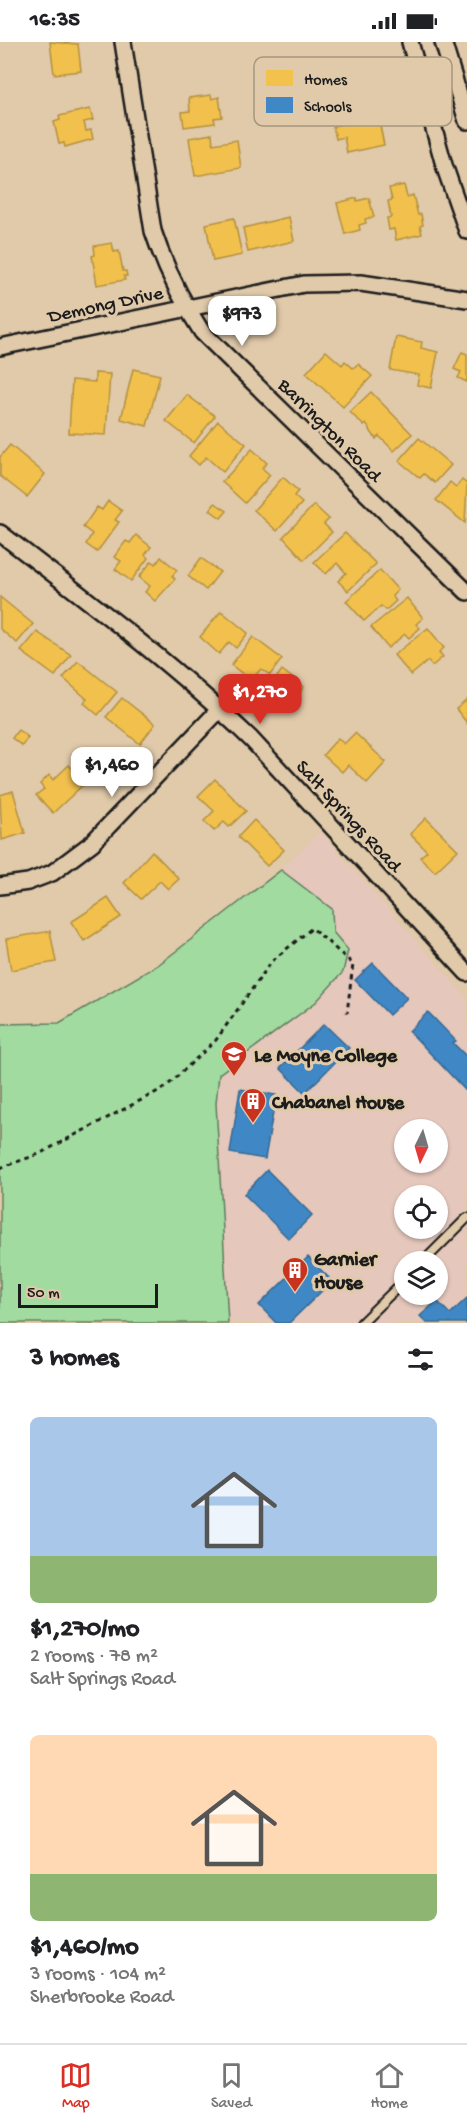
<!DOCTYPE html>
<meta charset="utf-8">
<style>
:root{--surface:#fff;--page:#f6f6f6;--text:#202124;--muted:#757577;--line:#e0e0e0;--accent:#d93025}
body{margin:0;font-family:"Gochi Hand",sans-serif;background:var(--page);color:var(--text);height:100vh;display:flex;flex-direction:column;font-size:22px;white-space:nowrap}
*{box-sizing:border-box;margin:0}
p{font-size:20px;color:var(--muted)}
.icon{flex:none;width:33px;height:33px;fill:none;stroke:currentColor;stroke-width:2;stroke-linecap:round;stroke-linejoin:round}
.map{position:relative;height:1281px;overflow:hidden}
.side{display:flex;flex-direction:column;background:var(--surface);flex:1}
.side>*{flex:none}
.needle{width:39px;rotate:185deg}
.controls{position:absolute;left:394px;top:1077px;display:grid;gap:12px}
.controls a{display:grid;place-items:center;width:54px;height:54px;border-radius:50%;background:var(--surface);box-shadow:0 2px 4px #0004;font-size:30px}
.scale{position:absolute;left:18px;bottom:15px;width:140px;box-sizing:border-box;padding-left:6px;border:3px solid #1c1c1c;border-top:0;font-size:16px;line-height:21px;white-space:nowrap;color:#1c1c1c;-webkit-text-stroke:4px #e1caaa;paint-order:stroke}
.price{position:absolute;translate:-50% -51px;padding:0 14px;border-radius:12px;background:#fff;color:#222;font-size:20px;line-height:39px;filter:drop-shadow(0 2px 3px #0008)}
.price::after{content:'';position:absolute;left:50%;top:36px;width:18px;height:14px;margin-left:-9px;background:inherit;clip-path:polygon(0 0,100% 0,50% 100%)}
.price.on{background:var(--accent);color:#fff}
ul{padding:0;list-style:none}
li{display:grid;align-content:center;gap:12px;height:318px;padding:0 30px}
li span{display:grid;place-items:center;height:186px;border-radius:9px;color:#555}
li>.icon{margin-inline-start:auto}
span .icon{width:108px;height:108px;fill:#fffc;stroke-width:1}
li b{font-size:26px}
h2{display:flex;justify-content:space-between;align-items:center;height:72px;padding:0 30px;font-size:26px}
.status{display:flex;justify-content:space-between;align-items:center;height:42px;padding:0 30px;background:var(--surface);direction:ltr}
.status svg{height:16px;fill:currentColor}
.tab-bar{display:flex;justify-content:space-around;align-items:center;height:84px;border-top:2px solid var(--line);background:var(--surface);font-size:16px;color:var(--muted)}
.tab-bar a{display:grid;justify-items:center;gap:3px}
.tab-bar .on{color:var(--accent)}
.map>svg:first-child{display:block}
.built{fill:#e5c7bc;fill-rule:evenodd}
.green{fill:#a2dba0;stroke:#5f7c5e;stroke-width:1.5}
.homes{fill:#f2c14e;stroke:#b2903f;stroke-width:1.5}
.schools{fill:#3f88c5;stroke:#346892;stroke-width:1.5}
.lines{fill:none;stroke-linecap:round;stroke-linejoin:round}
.service-casing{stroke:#1c1c1c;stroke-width:12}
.minor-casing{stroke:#1c1c1c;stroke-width:20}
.path{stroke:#1c1c1c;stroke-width:3;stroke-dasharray:4.5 4.5;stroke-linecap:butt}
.service{stroke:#e1caaa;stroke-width:8}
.minor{stroke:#e1caaa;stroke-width:15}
.labels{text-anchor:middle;stroke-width:6;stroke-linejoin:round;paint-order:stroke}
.street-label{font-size:20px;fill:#1c1c1c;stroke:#e1caaa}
.poi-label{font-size:20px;font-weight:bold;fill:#1c1c1c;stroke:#e1caaa;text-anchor:start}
.key{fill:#e1caaa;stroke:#a6967f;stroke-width:1.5}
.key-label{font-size:16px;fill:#1c1c1c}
</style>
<div class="status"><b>16:35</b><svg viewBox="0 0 49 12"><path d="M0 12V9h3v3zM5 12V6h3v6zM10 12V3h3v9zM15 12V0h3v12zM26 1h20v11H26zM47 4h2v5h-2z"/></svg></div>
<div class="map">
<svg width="467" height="1281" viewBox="0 0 467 1281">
<rect width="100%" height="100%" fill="#e1caaa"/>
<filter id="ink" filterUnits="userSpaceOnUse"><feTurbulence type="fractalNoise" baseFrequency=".0167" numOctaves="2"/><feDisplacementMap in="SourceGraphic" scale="12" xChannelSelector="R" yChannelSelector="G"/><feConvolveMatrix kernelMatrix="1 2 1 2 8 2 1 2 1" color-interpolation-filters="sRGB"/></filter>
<g filter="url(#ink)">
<path class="built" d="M320,790L467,956V1281H0V982L59,981L158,924L281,828ZM405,1088H438V1120H405ZM405,1154H438V1186H405ZM405,1220H438V1252H405Z"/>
<path class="green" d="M281,828L332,867L333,890L348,908L343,930L316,960L219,1032L216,1061L228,1281H0V982L59,981L158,923Z"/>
<g class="homes">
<path d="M50,0L78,2L81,29L54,32Z"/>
<path d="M211,53L212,57L219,55L222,75L214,76L215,81L184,85L182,70L190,69L189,56Z"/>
<path d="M90,67L93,78L84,80L86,89L91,88L93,97L65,105L64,101L59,102L54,80L60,78L59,74Z"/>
<path d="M378,74L384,103L347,111L344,95L336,97L333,84Z"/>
<path d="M212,92L213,102L237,98L241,126L195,134L189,96Z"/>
<path d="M404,143L407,155L413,153L418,173L421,172L423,183L420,184L422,192L396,198L394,187L389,188L387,176L391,175L388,159L392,158L389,146Z"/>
<path d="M357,156V159L369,156L374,175L365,177L366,181L359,183L360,188L345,192L337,161Z"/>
<path d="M289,175L294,199L248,210L243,186Z"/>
<path d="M234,176L242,213L213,219L206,182Z"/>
<path d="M112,201L114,210L119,209L123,229H126L127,234H124L125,238L97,243L92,214L95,213L94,204Z"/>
<path d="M396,295L422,300L421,306L438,310L431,346L417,343L419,333L390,328Z"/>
<path d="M326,309L342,323L345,319L353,326L358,322L372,334L343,365L306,331Z"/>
<path d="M462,310L467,312V340L458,336L461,330L454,327Z"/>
<path d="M133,327L160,333L147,384L121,377Z"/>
<path d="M95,331L110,332L106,393L69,391L72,338L95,340Z"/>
<path d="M371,350L412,392L394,409L379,394L376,397L366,382L364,384L350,370Z"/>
<path d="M187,353L215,374L194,401L166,379Z"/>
<path d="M218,379L246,402L223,430L206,415L199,423L189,414Z"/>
<path d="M419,396L451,423L435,441L424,432L420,436L399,419Z"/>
<path d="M10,403L45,432L27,455L0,434V415Z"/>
<path d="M252,407L267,421L262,426L270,433L245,461L222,440Z"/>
<path d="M283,435L298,449L294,454L302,461L277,489L254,468Z"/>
<path d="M462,438L467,442L465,481L436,458L450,440L456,445Z"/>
<path d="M108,459L122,469L115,478L119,480L97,510L86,502L92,492L83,485L97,465L102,468Z"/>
<path d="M215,461L227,469L221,476L210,468Z"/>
<path d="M314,463L329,477L324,482L332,490L304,518L283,495Z"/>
<path d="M345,491L376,522L348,549L338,539L346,531L337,521L326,532L314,520Z"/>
<path d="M136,493L151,505L145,513L148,516L131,539L115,527L121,519L114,515L126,499L130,501Z"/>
<path d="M161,515L177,528L172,534L175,537L155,559L145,550L150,544L139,535L152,519L156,522Z"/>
<path d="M201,516L220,530L206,548L188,534Z"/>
<path d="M380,528L398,548L392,554L396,559L386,568L381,564L364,579L346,559Z"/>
<path d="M0,555L33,582L17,601L0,587Z"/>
<path d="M407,556L423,576L416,582L420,586L409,596L405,592L388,606L371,585Z"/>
<path d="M221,569L248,591L236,606L229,600L219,612L200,595Z"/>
<path d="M428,586L444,606L439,610L443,615L432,624L428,619L411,633L394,613Z"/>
<path d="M37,590L71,613L55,634L21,609Z"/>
<path d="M253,595L282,617L270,633L261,627L251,638L231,623Z"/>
<path d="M78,619L117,650L98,673L84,661L87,657L63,636Z"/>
<path d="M282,628L304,645L285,670L263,654Z"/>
<path d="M122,656L155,682L140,702L106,675Z"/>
<path d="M467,658V681L456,667Z"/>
<path d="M18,688L28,695L22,704L12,696Z"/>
<path d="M355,691L386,720L367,741L348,723L342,730L323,713L338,696L344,702Z"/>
<path d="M69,723L85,741L53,771L36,753L44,747L40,742L49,733L53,738Z"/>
<path d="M215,737L246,769L229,785L224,780L214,789L204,779L214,769L198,754Z"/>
<path d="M13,749L25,791L2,798L0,753Z"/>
<path d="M426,776L458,808L435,830L420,815L427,809L410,792Z"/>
<path d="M254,778L284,808L267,824L238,795Z"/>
<path d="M152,809L179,837L168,847L160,839L141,857L124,841Z"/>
<path d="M108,856L121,875L84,899L71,880Z"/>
<path d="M50,889L56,920L11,928L6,897Z"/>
</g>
<g class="schools">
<path d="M373,921L407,956L389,973L355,938Z"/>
<path d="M428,970L456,999L453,1001L467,1015V1050L409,989Z"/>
<path d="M324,982L349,1006L305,1051L280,1026Z"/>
<path d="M240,1047L276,1053L265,1117L230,1111Z"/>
<path d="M267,1128L312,1173L289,1197L244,1152Z"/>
<path d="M308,1215L332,1239L289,1281H276L259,1263Z"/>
<path d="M467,1256V1281H427L420,1274L437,1259L450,1272Z"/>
</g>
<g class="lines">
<g class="service-casing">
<g id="service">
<path d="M423,1220L467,1176"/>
<path d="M361,1281L405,1238"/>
</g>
</g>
<g class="minor-casing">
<g id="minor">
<path d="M123,0L153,189C165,225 181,258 202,290L467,550"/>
<path d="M410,0L444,123L467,189"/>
<path d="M443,0L467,79"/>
<path d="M0,305L304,242L361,241L467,257"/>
<path d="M0,491C86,557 173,622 251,697L467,931"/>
<path d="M0,844L28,840L52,831L92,801L220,667"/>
</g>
</g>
<path class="path" d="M0,1126L39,1112L166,1045L216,998L272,919L312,886L353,922L347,971"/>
<use href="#service" class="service"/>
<use href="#minor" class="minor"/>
</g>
</g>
<defs>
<g id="university-pin" transform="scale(1.35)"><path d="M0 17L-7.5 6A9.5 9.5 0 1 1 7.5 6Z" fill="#c8321e" stroke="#e1caaa"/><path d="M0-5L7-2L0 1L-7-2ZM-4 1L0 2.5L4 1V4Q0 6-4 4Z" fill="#fff"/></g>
<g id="building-pin" transform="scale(1.35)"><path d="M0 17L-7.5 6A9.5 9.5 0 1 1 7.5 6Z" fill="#c8321e" stroke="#e1caaa"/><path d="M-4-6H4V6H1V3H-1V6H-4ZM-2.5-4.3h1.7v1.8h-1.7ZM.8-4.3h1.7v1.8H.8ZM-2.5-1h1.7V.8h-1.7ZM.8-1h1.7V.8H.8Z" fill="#fff"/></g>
</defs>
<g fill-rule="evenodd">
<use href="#university-pin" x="234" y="1012"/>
<use href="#building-pin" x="253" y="1059"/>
<use href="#building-pin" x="295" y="1228"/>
</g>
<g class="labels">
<g class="street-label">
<text transform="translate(105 261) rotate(-12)" y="7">Demong Drive</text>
<text transform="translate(331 387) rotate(45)" y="7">Barrington Road</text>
<text transform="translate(350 773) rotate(47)" y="7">Salt Springs Road</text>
</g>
<g class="poi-label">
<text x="254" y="1019">Le Moyne College</text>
<text x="272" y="1066">Chabanel House</text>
<text x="314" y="1223">Garnier<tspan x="314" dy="23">House</tspan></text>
</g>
</g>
<rect x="254" y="15" width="198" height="69" rx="9" class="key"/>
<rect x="266" y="28" width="27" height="16" fill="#f2c14e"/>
<rect x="266" y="55" width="27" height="16" fill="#3f88c5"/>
<g class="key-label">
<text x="304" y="42">Homes</text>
<text x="304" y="69">Schools</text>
</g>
</svg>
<div class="controls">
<a><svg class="needle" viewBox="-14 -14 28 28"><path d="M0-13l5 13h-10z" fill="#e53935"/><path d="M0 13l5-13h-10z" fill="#757577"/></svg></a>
<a><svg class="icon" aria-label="locate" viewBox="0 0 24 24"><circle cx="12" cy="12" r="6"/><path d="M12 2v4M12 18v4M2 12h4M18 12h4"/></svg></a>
<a><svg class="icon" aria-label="layers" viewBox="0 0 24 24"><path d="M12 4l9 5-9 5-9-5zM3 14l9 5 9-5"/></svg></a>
</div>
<div class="scale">50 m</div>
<b class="price" style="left:242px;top:305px">$973</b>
<b class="price on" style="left:260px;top:683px">$1,270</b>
<b class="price" style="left:112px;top:756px">$1,460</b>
</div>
<section class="side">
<h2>3 homes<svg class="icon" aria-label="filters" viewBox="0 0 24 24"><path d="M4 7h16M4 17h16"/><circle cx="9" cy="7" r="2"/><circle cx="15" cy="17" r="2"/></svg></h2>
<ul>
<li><span style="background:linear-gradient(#a9c7e8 75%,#8fb573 0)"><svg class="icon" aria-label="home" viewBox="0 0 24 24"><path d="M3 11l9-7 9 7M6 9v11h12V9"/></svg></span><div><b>$1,270/mo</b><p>2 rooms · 78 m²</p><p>Salt Springs Road</p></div></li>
<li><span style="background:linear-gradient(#ffd9b3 75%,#8fb573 0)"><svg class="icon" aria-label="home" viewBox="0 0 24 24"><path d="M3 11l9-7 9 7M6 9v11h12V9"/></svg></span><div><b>$1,460/mo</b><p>3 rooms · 104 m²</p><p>Sherbrooke Road</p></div></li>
</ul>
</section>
<nav class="tab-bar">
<a class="on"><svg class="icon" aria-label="map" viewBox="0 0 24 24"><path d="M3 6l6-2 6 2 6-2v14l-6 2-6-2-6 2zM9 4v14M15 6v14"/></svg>Map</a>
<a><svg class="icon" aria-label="saved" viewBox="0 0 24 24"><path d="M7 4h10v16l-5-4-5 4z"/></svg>Saved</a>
<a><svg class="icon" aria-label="home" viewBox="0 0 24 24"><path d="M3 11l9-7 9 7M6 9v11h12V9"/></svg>Home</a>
</nav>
